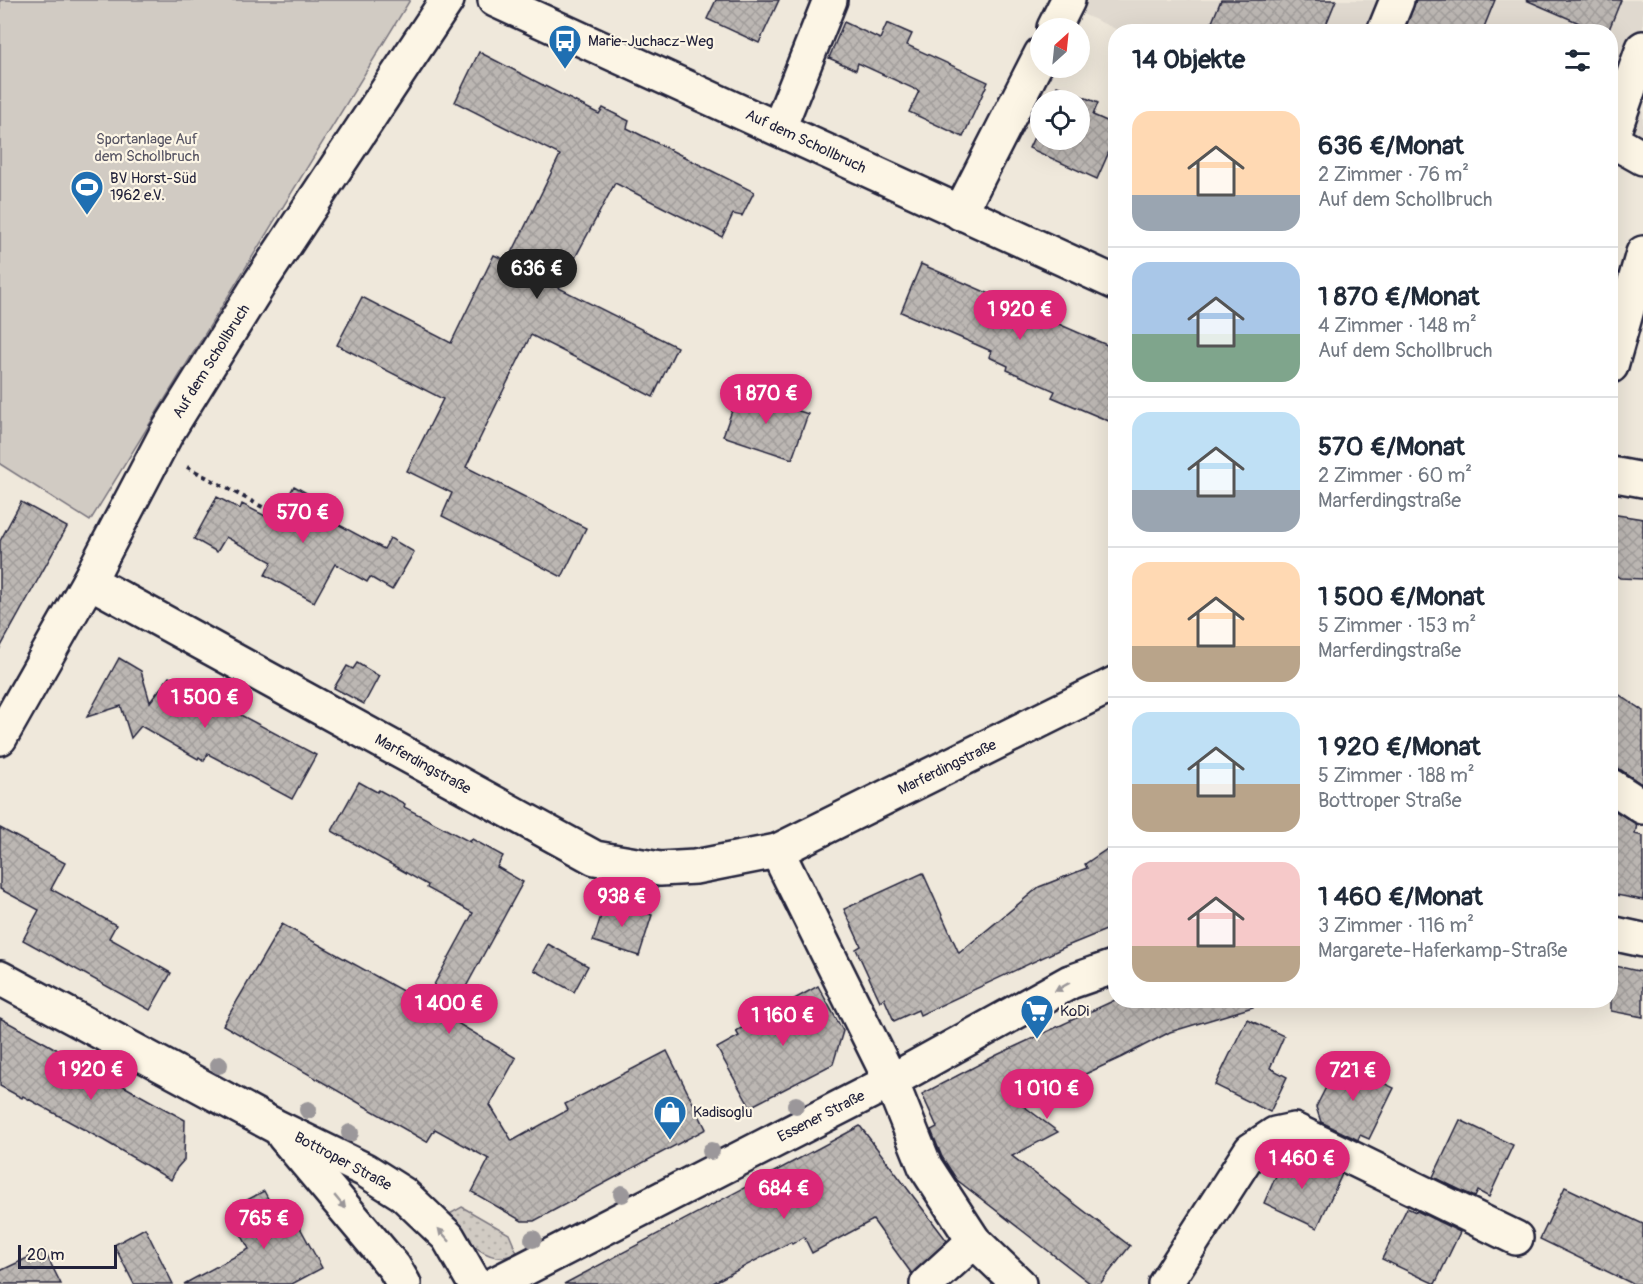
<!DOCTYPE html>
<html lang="de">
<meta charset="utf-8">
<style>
:root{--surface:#fff;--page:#f6f6f7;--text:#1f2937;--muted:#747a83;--line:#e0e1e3;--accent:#db2777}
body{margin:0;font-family:Pangolin,sans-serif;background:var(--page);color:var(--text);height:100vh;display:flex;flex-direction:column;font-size:22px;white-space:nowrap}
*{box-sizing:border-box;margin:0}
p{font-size:20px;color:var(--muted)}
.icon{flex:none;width:33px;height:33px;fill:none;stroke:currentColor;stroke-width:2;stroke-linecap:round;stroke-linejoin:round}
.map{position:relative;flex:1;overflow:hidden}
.side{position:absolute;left:1108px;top:24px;width:510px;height:984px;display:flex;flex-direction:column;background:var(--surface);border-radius:24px;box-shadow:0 6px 24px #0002}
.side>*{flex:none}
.needle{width:39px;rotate:27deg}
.fabs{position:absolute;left:1030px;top:18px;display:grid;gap:12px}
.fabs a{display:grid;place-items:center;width:60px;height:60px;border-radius:50%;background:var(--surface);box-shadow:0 6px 24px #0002;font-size:30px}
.scale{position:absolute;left:18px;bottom:15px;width:99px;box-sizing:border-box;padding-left:6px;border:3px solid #22223b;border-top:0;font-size:16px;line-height:21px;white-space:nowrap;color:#22223b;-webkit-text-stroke:4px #fcf5e5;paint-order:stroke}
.price{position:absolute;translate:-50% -51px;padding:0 14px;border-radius:21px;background:var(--accent);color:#fff;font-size:20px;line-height:39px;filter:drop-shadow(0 2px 3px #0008)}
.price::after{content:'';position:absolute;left:50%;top:36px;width:18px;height:14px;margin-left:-9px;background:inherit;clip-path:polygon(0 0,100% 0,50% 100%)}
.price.on{background:#222;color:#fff}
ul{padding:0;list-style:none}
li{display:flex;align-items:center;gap:18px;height:150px;padding:0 24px}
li+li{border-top:2px solid var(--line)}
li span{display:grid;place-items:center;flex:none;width:168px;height:120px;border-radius:18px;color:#555}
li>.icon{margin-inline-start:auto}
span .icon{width:72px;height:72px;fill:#fffc;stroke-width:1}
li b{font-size:26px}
h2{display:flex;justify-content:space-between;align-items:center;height:72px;padding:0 24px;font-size:26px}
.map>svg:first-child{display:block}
.built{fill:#e0d9cf}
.grass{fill:url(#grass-dots);stroke:#7a767f;stroke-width:1.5}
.green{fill:#d1cbc3;stroke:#7a767f;stroke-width:1.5}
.building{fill:url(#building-cross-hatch);stroke:#22223b;stroke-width:1.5}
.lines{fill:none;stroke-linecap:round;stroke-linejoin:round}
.minor-casing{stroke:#22223b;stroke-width:38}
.major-casing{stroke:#22223b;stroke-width:38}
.path{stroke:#22223b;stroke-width:4;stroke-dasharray:4.5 4.5;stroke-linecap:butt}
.minor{stroke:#fcf5e5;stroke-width:33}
.major{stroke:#fcf5e5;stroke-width:33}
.tree{fill:#9b979a}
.oneway{fill:#9a9698}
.labels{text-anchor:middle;stroke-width:4.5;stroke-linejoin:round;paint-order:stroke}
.poi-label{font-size:15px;fill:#22223b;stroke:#fcf5e5;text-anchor:start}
.park-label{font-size:15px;fill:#575564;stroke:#fcf5e5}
.street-label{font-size:15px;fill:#22223b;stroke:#fcf5e5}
</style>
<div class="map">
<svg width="1643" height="1284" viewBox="0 0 1643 1284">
<defs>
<pattern id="grass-dots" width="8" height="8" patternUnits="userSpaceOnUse" patternTransform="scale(1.5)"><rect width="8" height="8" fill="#d1cbc3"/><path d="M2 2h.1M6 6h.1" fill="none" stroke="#b3aea8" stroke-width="1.8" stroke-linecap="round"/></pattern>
<pattern id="building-cross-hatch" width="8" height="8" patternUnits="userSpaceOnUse" patternTransform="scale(1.5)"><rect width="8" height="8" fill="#bcb7b3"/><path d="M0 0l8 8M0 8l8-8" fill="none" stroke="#a19d9b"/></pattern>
</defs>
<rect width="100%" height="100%" fill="#efe8db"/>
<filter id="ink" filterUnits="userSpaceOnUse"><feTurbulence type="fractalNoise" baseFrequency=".0167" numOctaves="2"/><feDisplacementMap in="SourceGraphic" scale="12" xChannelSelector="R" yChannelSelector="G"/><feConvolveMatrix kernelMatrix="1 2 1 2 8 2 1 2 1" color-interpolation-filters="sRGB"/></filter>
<g filter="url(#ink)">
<path class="built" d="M1052,0H1643V147L1611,134V32L1120,31Z"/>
<path class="grass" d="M462,1207L509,1234L517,1253C487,1269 463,1236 446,1216Z"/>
<path class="green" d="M0,0H410L90,521L0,464Z"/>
<g class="building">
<path d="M716,0H779L759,43L707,19Z"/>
<path d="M1221,0H1336L1323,32H1208Z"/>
<path d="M1416,0H1495L1482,32H1404Z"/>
<path d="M1526,0H1621L1608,32H1600Z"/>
<path d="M844,22L880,39L887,23L912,34L907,45L988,82L963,137L909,112L919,91L858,63L856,70L829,58Z"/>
<path d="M479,52L599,114L603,108L629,121L627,128L754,192L742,216L733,214L722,237L615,183L559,288L677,347L653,397L531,335L504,389L466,467L586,528L562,577L442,516L452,493L407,471L443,399L337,345L362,297L451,343L494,255L508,261L560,155L455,102Z"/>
<path d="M1057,86L1098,103L1093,115L1116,125V136L1097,179L1029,148L1041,122V140H1080V100H1051Z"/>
<path d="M921,264L1116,349V424L1052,397L1055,391L1007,370L1008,366L989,357L991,351L901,312Z"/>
<path d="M739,391L808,414L792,459L723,436Z"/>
<path d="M294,486L333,508L328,519L384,549L390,538L414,552L392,590L370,577L367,582L335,564L314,602L265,575L272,562L226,537L217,552L194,539L217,497L240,509L242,504L275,521Z"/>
<path d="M21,502L67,527L0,648V541Z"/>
<path d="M1611,514L1643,519V579L1620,578L1611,572Z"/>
<path d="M119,658L141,671L150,702L169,677L316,755L292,799L208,754L204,761L199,757L198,759L141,726L131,738L121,706L87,717Z"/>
<path d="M357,663L379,676L364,704L334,688L347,666L353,669Z"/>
<path d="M1611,689L1643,711V785L1621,770L1611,767Z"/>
<path d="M359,782L377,792L379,790L405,804L404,807L470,842L472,839L503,856L497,867L523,882L449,1018L516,1058L490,1105L512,1141L568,1110L565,1104L667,1051L706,1129L534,1221H522L472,1192L489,1159L435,1129L427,1142L223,1025L282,924L424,1003L473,913L427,888L428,885L332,831Z"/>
<path d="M1611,808L1637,824L1635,834L1643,836V900L1611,894Z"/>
<path d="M0,828L65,863L51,889L116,925L109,938L171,973L150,1010L23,940L39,910L0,889Z"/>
<path d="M1116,843V926L1067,946L920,1015L918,1010L894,1021L884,998L880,1001L856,949L861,946L844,909L923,873L959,953L1039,887L1087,868L1085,864Z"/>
<path d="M606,900L652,915L639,956L593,941Z"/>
<path d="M548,944L588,966L574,992L534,970Z"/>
<path d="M1611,965L1643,972V1017L1611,1011Z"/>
<path d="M818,986L843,1031L833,1064L750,1107L717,1048L739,1036L736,1031Z"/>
<path d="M1115,1000H1252L1253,1007L1170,1032L1122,1057L1021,1104L1058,1132L1012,1156L1130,1246L1100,1284H1091L957,1180L942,1157L931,1130L937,1127L922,1094L997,1055Z"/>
<path d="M0,1018L185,1120L184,1160L177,1168L171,1180L103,1140L23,1096L22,1098L0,1086Z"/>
<path d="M1247,1019L1284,1036L1270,1068L1287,1077L1270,1112L1215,1085Z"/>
<path d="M1339,1062L1394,1088L1369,1139L1360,1135L1358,1140L1321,1122L1316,1107Z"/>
<path d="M1460,1120L1513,1145L1489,1197L1478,1191L1475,1197L1433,1177Z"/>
<path d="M860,1126L947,1241L912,1274L873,1220L812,1253L804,1237L792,1244L791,1242L711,1284H564Z"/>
<path d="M1287,1151L1337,1175L1336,1171L1342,1174L1317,1228L1264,1203Z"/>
<path d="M1565,1187L1643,1224V1284H1633L1540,1239Z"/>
<path d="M264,1191L285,1230L298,1224L322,1268L292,1284H184L249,1249L228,1210Z"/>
<path d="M1407,1208L1416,1212L1417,1211L1460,1232L1435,1284L1382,1259Z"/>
<path d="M145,1228L173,1284H134L114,1245Z"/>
<path d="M44,1250L61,1284H0V1271Z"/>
</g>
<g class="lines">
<g class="minor-casing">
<g id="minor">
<path d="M495,0L1116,283"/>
<path d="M1054,28L1068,0"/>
<path d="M1384,32L1397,0"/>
<path d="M1643,48L1611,140L1643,158"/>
<path d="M779,128L830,0"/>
<path d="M960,213L1041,54"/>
<path d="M1611,366L1643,253"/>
<path d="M1611,474L1643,480"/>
<path d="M89,581L595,858L660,869L695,867L777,851L1116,683"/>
<path d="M0,738L89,581L166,434L261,281L447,0"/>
<path d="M1611,786L1643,807"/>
<path d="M777,851L891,1081L925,1166L974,1241L1019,1284"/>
<path d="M1611,933L1643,940"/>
<path d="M495,1284L891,1081L1070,982L1116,966"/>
<path d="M927,1284L974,1241"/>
<path d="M1165,1284L1251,1150L1275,1134L1294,1130L1516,1238"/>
</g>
</g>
<g class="major-casing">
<g id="major">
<path d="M0,978L275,1126L365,1170L403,1194L448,1237L475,1284"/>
<path d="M284,1136L394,1267L404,1284"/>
</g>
</g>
<path class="path" d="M187,467L272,512"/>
<use href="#minor" class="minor"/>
<use href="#major" class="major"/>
</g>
<g class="tree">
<circle cx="219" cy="1065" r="9"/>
<circle cx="796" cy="1105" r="9"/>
<circle cx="308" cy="1110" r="9"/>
<circle cx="350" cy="1133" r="9"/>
<circle cx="711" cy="1151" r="9"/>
<circle cx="622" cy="1194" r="9"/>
<circle cx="533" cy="1239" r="9"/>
</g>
<defs><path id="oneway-solid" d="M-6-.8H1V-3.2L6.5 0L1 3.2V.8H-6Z" transform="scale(1.5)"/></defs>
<g class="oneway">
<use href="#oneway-solid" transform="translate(1062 987) rotate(151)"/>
<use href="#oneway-solid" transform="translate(340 1202) rotate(50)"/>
<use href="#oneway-solid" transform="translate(444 1235) rotate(-132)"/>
</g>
</g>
<defs>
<g id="bus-pin" transform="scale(1.725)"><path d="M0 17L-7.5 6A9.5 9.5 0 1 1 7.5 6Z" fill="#1f6fb2" stroke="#fcf5e5"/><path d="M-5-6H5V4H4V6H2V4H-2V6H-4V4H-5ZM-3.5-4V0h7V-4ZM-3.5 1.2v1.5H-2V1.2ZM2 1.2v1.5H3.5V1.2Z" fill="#fff"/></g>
<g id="stadium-pin" transform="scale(1.725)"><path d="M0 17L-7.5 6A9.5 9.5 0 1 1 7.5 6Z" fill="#1f6fb2" stroke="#fcf5e5"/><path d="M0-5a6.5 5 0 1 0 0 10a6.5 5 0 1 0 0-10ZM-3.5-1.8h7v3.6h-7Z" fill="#fff"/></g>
<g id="supermarket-pin" transform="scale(1.725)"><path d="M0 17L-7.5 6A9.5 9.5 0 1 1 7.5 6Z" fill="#1f6fb2" stroke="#fcf5e5"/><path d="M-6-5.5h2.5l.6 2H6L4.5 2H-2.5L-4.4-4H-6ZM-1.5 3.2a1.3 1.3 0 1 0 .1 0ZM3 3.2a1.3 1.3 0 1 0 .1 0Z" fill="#fff"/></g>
<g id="shop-pin" transform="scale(1.725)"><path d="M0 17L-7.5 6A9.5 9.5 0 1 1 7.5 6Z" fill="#1f6fb2" stroke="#fcf5e5"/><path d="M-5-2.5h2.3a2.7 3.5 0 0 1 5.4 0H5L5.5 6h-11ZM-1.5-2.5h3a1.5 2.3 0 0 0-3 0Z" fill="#fff"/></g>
</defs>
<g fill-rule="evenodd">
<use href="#bus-pin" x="565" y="41"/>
<use href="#stadium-pin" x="87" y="187"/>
<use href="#supermarket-pin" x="1037" y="1011"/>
<use href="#shop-pin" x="670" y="1112"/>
</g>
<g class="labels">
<g class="poi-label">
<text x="588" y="46">Marie-Juchacz-Weg</text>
<text x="110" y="183">BV Horst-Süd<tspan x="110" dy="17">1962 e.V.</tspan></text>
<text x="1060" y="1016">KoDi</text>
<text x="693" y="1117">Kadisoglu</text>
</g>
<g class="park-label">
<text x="147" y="144">Sportanlage Auf<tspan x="147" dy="17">dem Schollbruch</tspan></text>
</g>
<g class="street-label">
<text transform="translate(806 141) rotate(25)" y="5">Auf dem Schollbruch</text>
<text transform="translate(211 361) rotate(-58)" y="5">Auf dem Schollbruch</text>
<text transform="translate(423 764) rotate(29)" y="5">Marferdingstraße</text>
<text transform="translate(947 767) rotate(-26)" y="5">Marferdingstraße</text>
<text transform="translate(821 1116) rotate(-27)" y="5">Essener Straße</text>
<text transform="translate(343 1161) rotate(28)" y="5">Bottroper Straße</text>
</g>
</g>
</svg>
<div class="fabs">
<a><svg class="needle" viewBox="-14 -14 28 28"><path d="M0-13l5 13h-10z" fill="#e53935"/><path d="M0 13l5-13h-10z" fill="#747a83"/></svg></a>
<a><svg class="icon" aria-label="locate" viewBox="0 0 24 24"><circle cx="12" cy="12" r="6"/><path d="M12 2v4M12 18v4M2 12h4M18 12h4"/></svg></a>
</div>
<div class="scale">20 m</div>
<b class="price on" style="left:537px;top:300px">636 €</b>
<b class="price" style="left:1020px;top:341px">1 920 €</b>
<b class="price" style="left:766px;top:425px">1 870 €</b>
<b class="price" style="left:303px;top:544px">570 €</b>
<b class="price" style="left:205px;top:729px">1 500 €</b>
<b class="price" style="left:622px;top:928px">938 €</b>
<b class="price" style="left:449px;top:1035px">1 400 €</b>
<b class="price" style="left:783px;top:1047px">1 160 €</b>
<b class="price" style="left:91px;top:1101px">1 920 €</b>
<b class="price" style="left:1353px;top:1102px">721 €</b>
<b class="price" style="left:1047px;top:1120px">1 010 €</b>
<b class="price" style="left:1302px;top:1190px">1 460 €</b>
<b class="price" style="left:784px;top:1220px">684 €</b>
<b class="price" style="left:264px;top:1250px">765 €</b>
<section class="side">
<h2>14 Objekte<svg class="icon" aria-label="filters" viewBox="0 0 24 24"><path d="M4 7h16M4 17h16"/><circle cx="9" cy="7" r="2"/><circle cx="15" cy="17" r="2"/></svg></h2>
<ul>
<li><span style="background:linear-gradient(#ffd9b3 70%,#9aa5b1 0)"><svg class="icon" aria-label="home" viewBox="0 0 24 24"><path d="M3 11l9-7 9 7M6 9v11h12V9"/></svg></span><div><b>636 €/Monat</b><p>2 Zimmer · 76 m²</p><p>Auf dem Schollbruch</p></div></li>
<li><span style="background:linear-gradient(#a9c7e8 60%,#7fa58c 0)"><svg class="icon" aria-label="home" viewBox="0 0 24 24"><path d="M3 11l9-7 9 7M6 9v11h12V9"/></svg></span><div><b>1 870 €/Monat</b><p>4 Zimmer · 148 m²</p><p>Auf dem Schollbruch</p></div></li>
<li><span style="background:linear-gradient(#bfe0f5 65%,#9aa5b1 0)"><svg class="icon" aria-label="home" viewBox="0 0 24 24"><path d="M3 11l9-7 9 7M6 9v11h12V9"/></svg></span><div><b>570 €/Monat</b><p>2 Zimmer · 60 m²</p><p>Marferdingstraße</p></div></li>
<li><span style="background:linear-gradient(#ffd9b3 70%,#b9a48a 0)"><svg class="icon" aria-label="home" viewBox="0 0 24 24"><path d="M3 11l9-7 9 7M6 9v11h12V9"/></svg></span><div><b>1 500 €/Monat</b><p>5 Zimmer · 153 m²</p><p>Marferdingstraße</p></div></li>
<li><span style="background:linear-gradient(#bfe0f5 60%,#b9a48a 0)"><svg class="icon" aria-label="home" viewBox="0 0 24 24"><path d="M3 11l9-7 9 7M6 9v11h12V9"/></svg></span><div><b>1 920 €/Monat</b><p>5 Zimmer · 188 m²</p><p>Bottroper Straße</p></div></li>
<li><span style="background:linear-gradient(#f6c9c9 70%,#b9a48a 0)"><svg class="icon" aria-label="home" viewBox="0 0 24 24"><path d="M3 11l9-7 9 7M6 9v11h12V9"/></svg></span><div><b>1 460 €/Monat</b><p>3 Zimmer · 116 m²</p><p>Margarete-Haferkamp-Straße</p></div></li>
</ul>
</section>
</div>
